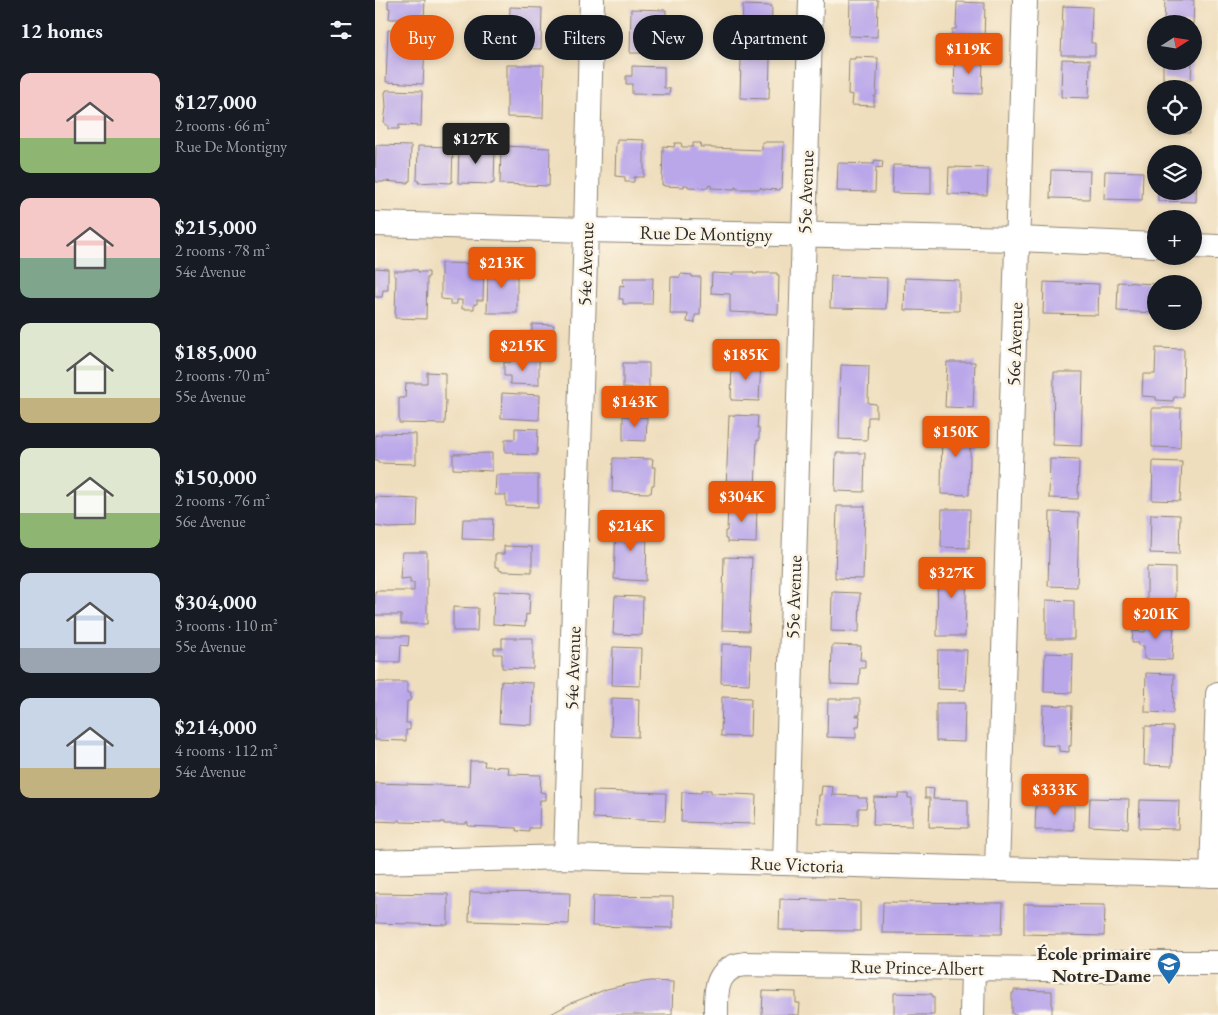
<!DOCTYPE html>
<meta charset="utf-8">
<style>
:root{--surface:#171b24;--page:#242831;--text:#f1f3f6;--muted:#9ea1a6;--accent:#ea580c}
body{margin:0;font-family:"EB Garamond",serif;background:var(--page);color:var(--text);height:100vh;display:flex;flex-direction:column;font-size:19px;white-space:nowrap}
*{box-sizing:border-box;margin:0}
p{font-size:16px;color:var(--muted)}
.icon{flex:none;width:28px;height:28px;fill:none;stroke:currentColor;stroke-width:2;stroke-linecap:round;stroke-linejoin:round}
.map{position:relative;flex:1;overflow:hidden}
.details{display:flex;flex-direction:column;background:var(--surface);width:375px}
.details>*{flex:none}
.guide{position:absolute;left:15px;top:15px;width:475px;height:45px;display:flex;gap:10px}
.needle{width:32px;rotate:78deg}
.tools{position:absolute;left:772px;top:15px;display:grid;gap:10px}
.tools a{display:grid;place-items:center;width:55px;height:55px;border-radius:50%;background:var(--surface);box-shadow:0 2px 8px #0003;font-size:25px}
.price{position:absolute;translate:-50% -42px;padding:0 11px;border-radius:5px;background:var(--accent);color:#fff;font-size:16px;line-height:32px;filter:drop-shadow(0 1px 2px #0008)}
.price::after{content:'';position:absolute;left:50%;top:30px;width:15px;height:11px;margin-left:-8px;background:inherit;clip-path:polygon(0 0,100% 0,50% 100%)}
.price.selected{background:#222;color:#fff}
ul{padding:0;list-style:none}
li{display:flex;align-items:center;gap:15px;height:125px;padding:0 20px}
li span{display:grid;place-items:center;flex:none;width:140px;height:100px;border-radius:10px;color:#555}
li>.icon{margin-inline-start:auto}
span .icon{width:60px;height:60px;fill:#fffc;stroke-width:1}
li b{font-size:21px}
h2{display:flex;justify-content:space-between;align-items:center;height:60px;padding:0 20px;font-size:21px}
.chip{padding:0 18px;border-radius:22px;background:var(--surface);box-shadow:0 2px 8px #0003;font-size:18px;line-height:45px}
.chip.selected{background:var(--accent);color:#fff}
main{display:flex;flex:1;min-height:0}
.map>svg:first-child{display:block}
.building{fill:#baa7ea}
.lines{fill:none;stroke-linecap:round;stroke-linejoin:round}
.minor-casing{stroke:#8d8474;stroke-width:26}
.minor{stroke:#fff;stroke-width:24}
.labels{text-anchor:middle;stroke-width:5;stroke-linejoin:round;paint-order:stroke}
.street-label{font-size:19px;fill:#2b2b2b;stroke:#fcf5e5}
.poi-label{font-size:19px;font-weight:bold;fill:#2b2b2b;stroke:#fcf5e5;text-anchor:end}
</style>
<main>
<section class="details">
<h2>12 homes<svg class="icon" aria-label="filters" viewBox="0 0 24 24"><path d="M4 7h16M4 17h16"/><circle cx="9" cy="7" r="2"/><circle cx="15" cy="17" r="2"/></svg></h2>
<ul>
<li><span style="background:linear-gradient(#f6c9c9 65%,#8fb573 0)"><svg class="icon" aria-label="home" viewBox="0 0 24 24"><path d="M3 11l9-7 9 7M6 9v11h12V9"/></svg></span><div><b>$127,000</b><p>2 rooms · 66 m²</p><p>Rue De Montigny</p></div></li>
<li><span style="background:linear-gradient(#f6c9c9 60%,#7fa58c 0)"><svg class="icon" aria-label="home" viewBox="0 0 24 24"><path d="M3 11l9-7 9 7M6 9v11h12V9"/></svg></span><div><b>$215,000</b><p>2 rooms · 78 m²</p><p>54e Avenue</p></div></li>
<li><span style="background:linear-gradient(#dfe7d0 75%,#c2b280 0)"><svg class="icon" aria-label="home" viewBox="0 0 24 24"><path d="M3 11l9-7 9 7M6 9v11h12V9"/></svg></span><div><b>$185,000</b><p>2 rooms · 70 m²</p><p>55e Avenue</p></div></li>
<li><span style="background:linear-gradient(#dfe7d0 65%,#8fb573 0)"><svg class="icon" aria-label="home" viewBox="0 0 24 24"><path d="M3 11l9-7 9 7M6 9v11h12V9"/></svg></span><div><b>$150,000</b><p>2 rooms · 76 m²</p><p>56e Avenue</p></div></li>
<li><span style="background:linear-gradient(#c9d6e8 75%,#9aa5b1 0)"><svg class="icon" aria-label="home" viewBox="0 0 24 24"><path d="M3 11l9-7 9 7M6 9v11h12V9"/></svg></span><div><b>$304,000</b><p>3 rooms · 110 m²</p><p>55e Avenue</p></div></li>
<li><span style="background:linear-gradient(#c9d6e8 70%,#c2b280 0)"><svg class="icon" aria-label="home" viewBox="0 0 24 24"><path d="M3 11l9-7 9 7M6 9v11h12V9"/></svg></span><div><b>$214,000</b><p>4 rooms · 112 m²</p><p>54e Avenue</p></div></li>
</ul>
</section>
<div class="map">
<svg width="843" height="1015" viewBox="0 0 843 1015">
<rect width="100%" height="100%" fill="#fcf5e5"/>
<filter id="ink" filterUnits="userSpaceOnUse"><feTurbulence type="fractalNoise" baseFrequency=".02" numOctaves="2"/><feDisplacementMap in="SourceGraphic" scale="10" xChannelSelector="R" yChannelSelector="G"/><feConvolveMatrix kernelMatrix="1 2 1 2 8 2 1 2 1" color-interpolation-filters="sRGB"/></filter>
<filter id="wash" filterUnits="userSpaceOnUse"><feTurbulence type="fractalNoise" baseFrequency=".0096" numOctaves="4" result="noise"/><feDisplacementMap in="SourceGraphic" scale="20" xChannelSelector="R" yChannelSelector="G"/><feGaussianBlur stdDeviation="1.12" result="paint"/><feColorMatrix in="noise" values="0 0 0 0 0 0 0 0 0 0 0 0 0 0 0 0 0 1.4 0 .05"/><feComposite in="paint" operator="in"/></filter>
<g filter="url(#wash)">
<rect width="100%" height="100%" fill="#efdebd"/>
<g id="blocks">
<g class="building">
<path d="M13,0H50L49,19H14L15,8H13Z"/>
<path d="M475,0H503L502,37L474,36Z"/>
<path d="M790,0H819L818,24H789Z"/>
<path d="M582,2L610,3L609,42L580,41V40L577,39V29H581Z"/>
<path d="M368,5L397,6L396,45L366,44Z"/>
<path d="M688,6L717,7L716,43H720V55H686Z"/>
<path d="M135,7L167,8L166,49L134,48Z"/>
<path d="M256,9L291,10L290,42H283V53H255Z"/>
<path d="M13,30L51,31L48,84L11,82Z"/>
<path d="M580,55L608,56L607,94L579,93Z"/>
<path d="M480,57L503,58L501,96H499V106L477,105L478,95L473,94L474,59H480Z"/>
<path d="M366,58L395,59L394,99L365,98Z"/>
<path d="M687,59L715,60L714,98L686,97Z"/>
<path d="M788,61H817L816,80L788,79Z"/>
<path d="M132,65H169L168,118L132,117Z"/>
<path d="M257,66L289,67V88H295L294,95L257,94V84H251V76H257Z"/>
<path d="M11,90L47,91L46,126L24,125V129H13V125H10V123H9L11,107L10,92H11Z"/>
<path d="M786,126H815V133L786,132Z"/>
<path d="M242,139L269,140V177H259V182H250V177L240,176L241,143H242Z"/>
<path d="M387,142H409L407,188H405V190L387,189L386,187L385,189H362L361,187H360V189L336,188V185H335L333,186V188L313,187V185H309V187L289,186V185H287L288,146L299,147L300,143H306L307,147H318V143H326L325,147H336V148L387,150Z"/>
<path d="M1,145L36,146L35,181H33V183L9,181V182H1V180H0Z"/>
<path d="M43,146L78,147L77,182L75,183L60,182L43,183L44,181H42Z"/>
<path d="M84,146L120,147L119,183H117V184L83,183Z"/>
<path d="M126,146L175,148L174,186L125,184Z"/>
<path d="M500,160L508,161L507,168L501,167L500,192L462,191L463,163L499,164Z"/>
<path d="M518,165L556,166V194L517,193Z"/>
<path d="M574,167L613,168L612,195L573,194Z"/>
<path d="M676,170L715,171L714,199L675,198Z"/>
<path d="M730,171L768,172L767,200L729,199Z"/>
<path d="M819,174H822L821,202L783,201V191H819Z"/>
<path d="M123,258H132V267L142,268V313H112L113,267H123Z"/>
<path d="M66,263L109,264L108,300H102V304H99V309H87V300H82V304H75V300L66,299Z"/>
<path d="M0,268L13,269V290H8L7,297H0Z"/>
<path d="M30,270H43V272H54V277H52L51,319L20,318L21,276H19V271H30Z"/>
<path d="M358,272H378V274H382V273H402V275H404L403,314L355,312V294L336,293L337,273L358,274Z"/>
<path d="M306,274L317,275V277H326L325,315H320V323L312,322L313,314H295L296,277H305Z"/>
<path d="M456,276L512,278L511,309L455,308Z"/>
<path d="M248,278H278L277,304H248V299H244L245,285L249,286Z"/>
<path d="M530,278L584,280V311L529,310Z"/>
<path d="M669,282L724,284L723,315L668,314Z"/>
<path d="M743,282L781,284V313L742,311Z"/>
<path d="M157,324L179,325L178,346L145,344V332H157Z"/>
<path d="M781,348L809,349L808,397H799L798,401L781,400V397L767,396L768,374H780Z"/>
<path d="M136,359L164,360V385L135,384V376H129V362H136Z"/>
<path d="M357,362H386L384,401L356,400Z"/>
<path d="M572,362H600L598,408L570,407Z"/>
<path d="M248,363H274V389L248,388Z"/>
<path d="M466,365L494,366L493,403L501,404V417H493L492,440L464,439Z"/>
<path d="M52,372L70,373V400H71L70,424L24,423V398H30L31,383H52Z"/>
<path d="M679,372H708L706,446L678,445Z"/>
<path d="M127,393L165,395L164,420L126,418Z"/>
<path d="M777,408H806L805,448L777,447Z"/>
<path d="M354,415L383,416L382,428H384V441L382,440L380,490L351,489Z"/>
<path d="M248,416L272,417L271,441L248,440Z"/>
<path d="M567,421L596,422L594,495L566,494Z"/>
<path d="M140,428L163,429L162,455L139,454V452H130V439H140Z"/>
<path d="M6,433L41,434V464L3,463V461H0V435H6Z"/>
<path d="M117,453V471L78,469V454Z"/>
<path d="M461,453H490L489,492L460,491Z"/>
<path d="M238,458L278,459L277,467H280L279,485H277L276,493L237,492Z"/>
<path d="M675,459L704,460L703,499L674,498Z"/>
<path d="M778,461L807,462L805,501L777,500Z"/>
<path d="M121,475H163V507L131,506V495H120Z"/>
<path d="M0,497L43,499L42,527L13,528L0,526Z"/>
<path d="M353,504H382L381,543L352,542V539H350V531H352Z"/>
<path d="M462,506H490L488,579L460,578Z"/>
<path d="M567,509H595L594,548L566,547Z"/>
<path d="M675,512L704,513L702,587L673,586Z"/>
<path d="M776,514L805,515L804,554L775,553Z"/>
<path d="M88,519H118L117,540L87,539Z"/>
<path d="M241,524L272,525L271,581L239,579Z"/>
<path d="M129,546L157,547V572L128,571L124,570V567H120V554H129Z"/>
<path d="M27,552H52V624H26V615H0V591H39V583H35V578L25,579Z"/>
<path d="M349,557L377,558L374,631L347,630Z"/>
<path d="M563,562L592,563L590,636H562Z"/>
<path d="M772,567L800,568V607H772Z"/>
<path d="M119,591L155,593L154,615L151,614L150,626L118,624Z"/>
<path d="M457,592L485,593L484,632L456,631Z"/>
<path d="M240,596L268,597L267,635L238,634Z"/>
<path d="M671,600L699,601V639H671Z"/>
<path d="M78,607L103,608L102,631H78Z"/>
<path d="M771,619L799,621L797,660L769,659V646H764V643H757L758,631L770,632Z"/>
<path d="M0,636H34L33,646L26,645L25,662H0Z"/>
<path d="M127,638H158V669L127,668V654H119V648H127Z"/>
<path d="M347,644L376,645L374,684L346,683Z"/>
<path d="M457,645L486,646L485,660H490V668H485L484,685L456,684Z"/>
<path d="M238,647L266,648L265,686L237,685Z"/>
<path d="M563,650H592L590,690L562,689Z"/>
<path d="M670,653L698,654L697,693L669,692Z"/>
<path d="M771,673L799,674L798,713L770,712Z"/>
<path d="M126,681L158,683L157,725L124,723Z"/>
<path d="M0,682H32V693H36L35,701H32L31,723H35V730H31V741L0,740Z"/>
<path d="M347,697L376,698L375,737L346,736Z"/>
<path d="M237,698L264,699L263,737L236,736Z"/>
<path d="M453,699H485V715H481V716H485L484,727H481V738L452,737Z"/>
<path d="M561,703H590L589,742L561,741Z"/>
<path d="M668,705L697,706L696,746H694V752L684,751V746L667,745Z"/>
<path d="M770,726L798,727L797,766L769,765Z"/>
<path d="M95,761H110L109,766L134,767L133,774L166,775L165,792L171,793V800H165L164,828H154V832L142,831L141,828L93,826V822H91V824H69V822H66V823L26,822L25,820H23V822L0,821V783L94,786Z"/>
<path d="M447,786L458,787L457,795L483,796V798H492L491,808H483V825L443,824L444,795H446Z"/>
<path d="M550,788L559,789L558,799L593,800V828L554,827L555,798H550Z"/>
<path d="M327,790H336V793L381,795L380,824L306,822L307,792L326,793Z"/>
<path d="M218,791L291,793L290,821L218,818Z"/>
<path d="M523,794H533V798H537V826L498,825L499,797L523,798Z"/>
<path d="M715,798L754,799L753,828L714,826Z"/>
<path d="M765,800L804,801L803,829L764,828Z"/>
<path d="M661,802L699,803V830H660Z"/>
<path d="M95,892L195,893L194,924L94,921Z"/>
<path d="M0,893L73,894V925L0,923Z"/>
<path d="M218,896L298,897V928L217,926Z"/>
<path d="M405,899L485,901V931L404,930Z"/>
<path d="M508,902L628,903L627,934L507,933Z"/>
<path d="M649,904L730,905L729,936L649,934Z"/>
<path d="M276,981L298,982L297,1015H174L196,1003L232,989L254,984Z"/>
<path d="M639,990L677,991V1015H639V1014H637V993H639Z"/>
<path d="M388,991L421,992V1003H425L424,1015H387Z"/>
<path d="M519,993L557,994V996H559V1015H519Z"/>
</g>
</g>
</g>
<g filter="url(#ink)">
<use href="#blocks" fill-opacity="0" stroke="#8d8474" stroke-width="1"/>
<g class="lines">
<g class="minor-casing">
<g id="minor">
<path d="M0,224L211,230L643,239L781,245"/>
<path d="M819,246L843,247"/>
<path d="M191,857L211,230L217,0"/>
<path d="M0,862L191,857L843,875"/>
<path d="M410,863L436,0"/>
<path d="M622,869L650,0"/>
<path d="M837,875L843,694"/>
<path d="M341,1015C341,998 339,976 358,967C361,965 366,965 370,964L598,968L736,970L741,963H843"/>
<path d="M597,1015L598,968"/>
</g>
</g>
<use href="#minor" class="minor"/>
</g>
</g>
<defs>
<g id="school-pin" transform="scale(1.25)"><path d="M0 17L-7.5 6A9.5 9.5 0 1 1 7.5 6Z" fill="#1f6fb2" stroke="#fcf5e5"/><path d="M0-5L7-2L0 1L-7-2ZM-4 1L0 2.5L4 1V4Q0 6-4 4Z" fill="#fff"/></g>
</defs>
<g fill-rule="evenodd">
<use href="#school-pin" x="794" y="964"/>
</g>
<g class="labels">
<g class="street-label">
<text transform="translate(430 192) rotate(-88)" y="7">55e Avenue</text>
<text transform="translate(331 233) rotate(1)" y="7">Rue De Montigny</text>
<text transform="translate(210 264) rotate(-88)" y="7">54e Avenue</text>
<text transform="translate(639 344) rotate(-88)" y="7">56e Avenue</text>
<text transform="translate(418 597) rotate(-88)" y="7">55e Avenue</text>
<text transform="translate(197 668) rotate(-88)" y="7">54e Avenue</text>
<text transform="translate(422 864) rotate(2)" y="7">Rue Victoria</text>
<text transform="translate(542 967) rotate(1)" y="7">Rue Prince-Albert</text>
</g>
<g class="poi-label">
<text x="776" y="960">École primaire<tspan x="776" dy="22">Notre-Dame</tspan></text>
</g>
</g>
</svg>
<div class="tools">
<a><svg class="needle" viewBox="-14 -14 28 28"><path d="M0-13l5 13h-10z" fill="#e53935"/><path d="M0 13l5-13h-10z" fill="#9ea1a6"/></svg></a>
<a><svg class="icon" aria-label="locate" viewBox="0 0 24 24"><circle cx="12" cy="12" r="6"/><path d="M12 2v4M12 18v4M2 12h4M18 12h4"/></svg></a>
<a><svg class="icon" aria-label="layers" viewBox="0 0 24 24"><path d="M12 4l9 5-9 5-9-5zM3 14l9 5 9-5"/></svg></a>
<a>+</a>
<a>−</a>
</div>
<b class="price" style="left:594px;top:75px">$119K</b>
<b class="price selected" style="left:101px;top:165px">$127K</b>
<b class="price" style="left:127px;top:289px">$213K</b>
<b class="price" style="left:148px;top:372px">$215K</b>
<b class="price" style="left:371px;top:381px">$185K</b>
<b class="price" style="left:260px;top:428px">$143K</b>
<b class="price" style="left:581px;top:458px">$150K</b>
<b class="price" style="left:367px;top:523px">$304K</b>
<b class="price" style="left:256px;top:552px">$214K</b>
<b class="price" style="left:577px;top:599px">$327K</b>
<b class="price" style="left:781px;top:640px">$201K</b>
<b class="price" style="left:680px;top:816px">$333K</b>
<div class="guide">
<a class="chip selected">Buy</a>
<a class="chip">Rent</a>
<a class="chip">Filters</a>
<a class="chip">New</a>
<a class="chip">Apartment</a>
</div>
</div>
</main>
